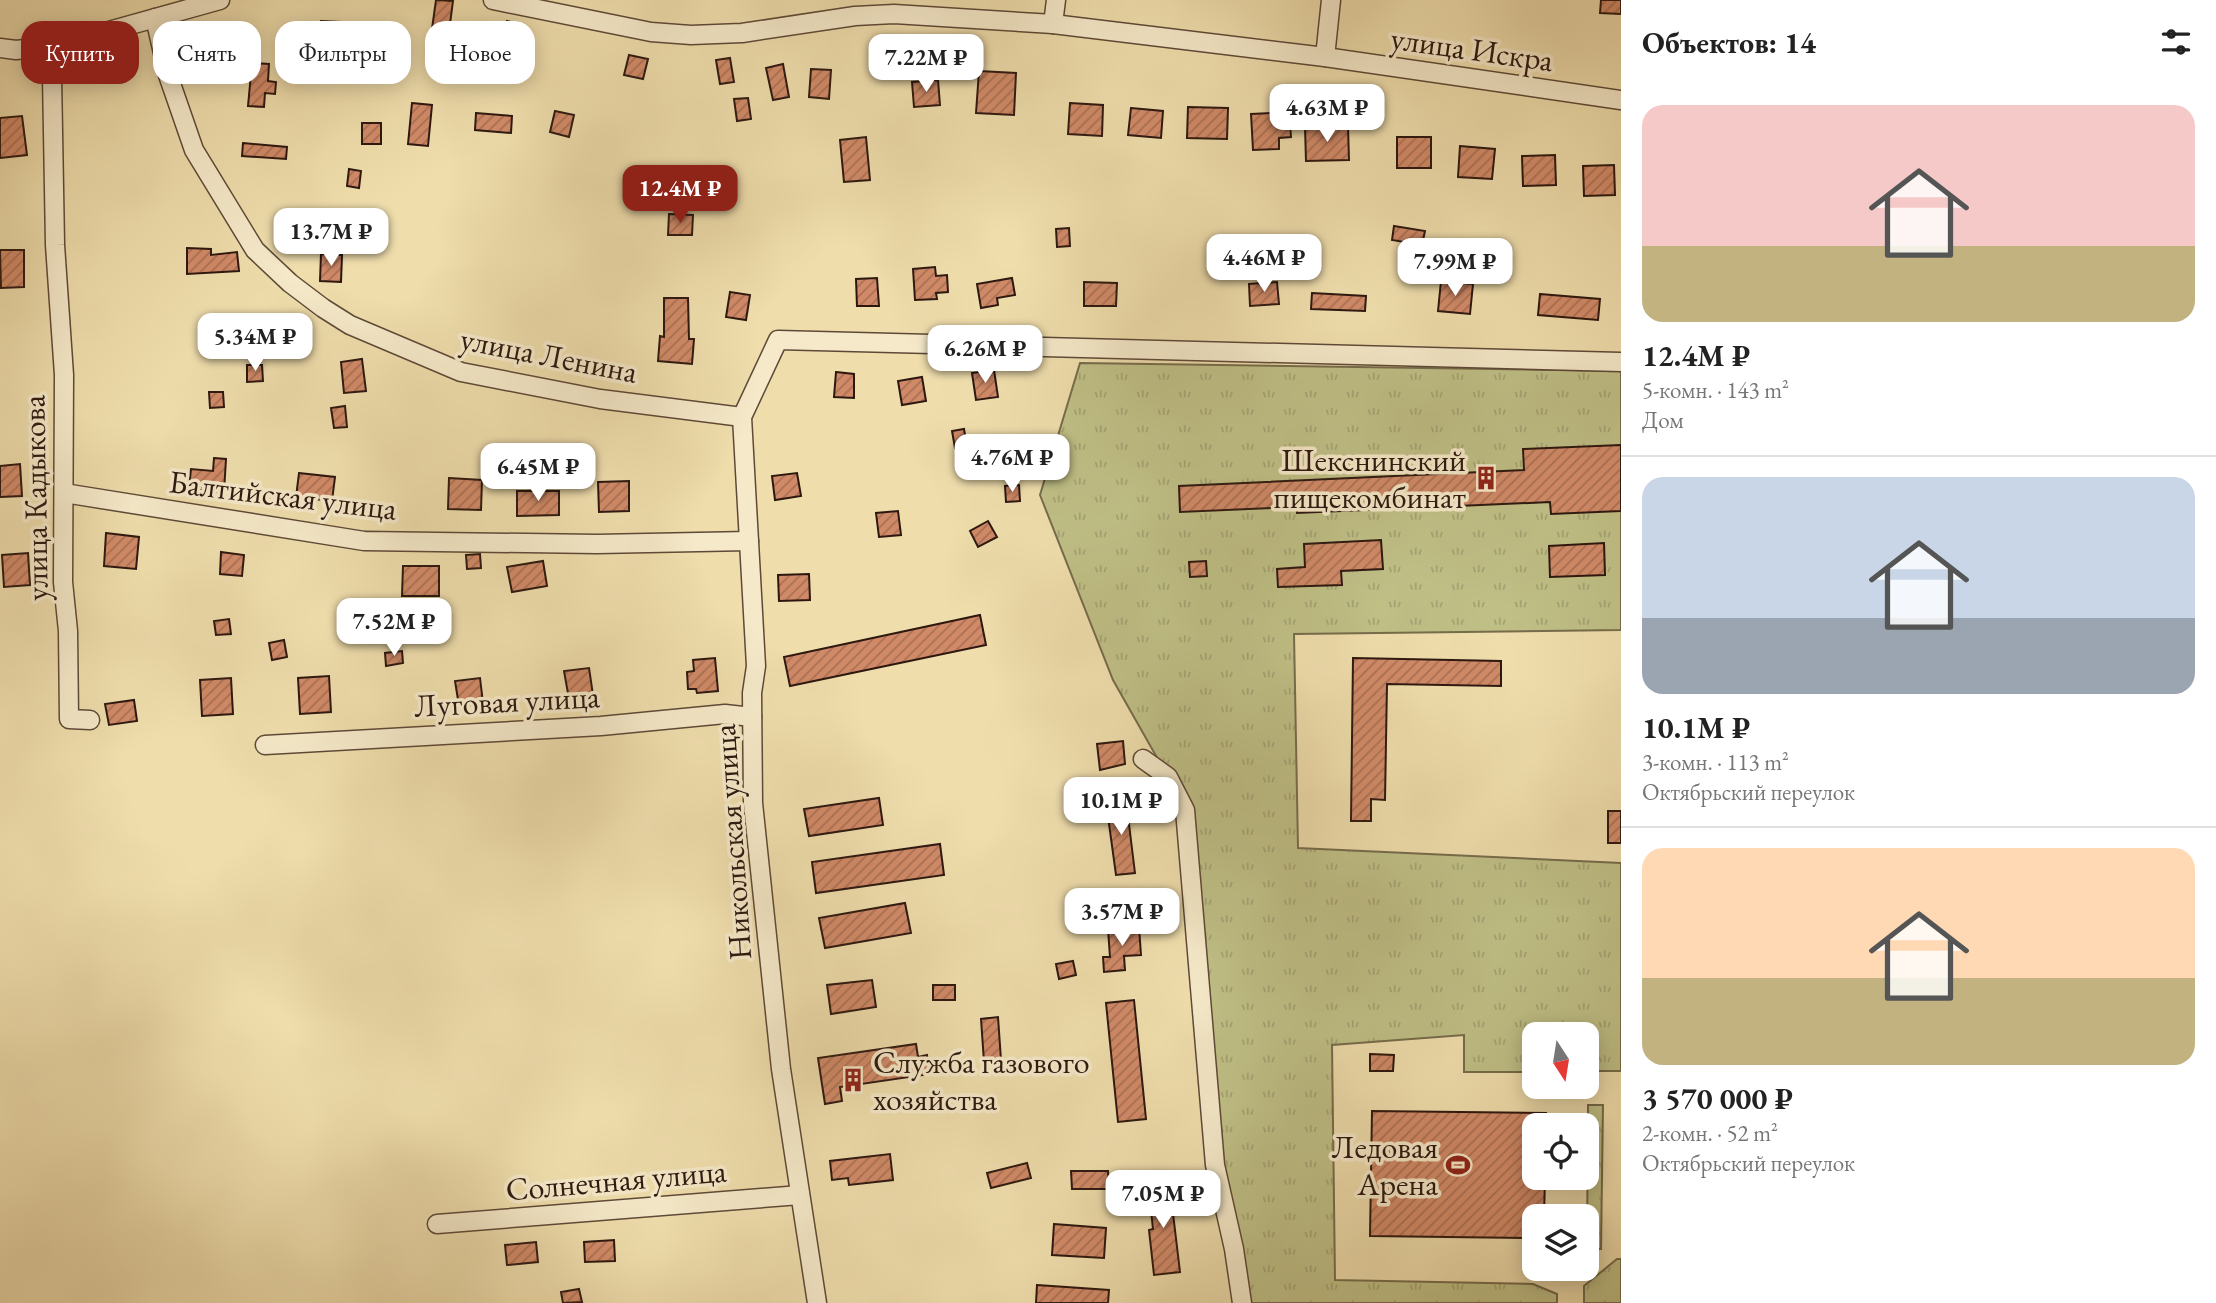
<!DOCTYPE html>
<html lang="ru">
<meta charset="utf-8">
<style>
:root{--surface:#fff;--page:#f6f6f6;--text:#222;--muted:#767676;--line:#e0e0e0;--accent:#8f2418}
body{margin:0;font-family:"EB Garamond",serif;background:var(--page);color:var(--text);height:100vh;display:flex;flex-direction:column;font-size:26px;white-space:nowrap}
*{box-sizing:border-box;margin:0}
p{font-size:23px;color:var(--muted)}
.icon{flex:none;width:38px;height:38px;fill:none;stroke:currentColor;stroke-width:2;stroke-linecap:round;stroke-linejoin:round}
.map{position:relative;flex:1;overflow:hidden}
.sheet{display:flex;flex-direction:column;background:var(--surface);width:595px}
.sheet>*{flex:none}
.top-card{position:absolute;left:21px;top:21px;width:665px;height:63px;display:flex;gap:14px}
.needle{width:46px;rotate:168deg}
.tools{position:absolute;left:1522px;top:1022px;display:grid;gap:14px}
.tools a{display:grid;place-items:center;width:77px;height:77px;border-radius:14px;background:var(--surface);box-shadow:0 4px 18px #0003;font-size:35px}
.price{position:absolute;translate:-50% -60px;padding:0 16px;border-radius:14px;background:#fff;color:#222;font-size:23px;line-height:46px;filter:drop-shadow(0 2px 4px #0008)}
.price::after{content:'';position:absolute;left:50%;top:42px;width:21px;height:16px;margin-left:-10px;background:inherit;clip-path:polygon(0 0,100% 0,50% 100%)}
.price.active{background:var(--accent);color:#fff}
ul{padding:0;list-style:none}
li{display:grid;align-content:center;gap:14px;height:371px;padding:0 21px}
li+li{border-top:2px solid var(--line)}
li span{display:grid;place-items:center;height:217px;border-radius:21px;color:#555}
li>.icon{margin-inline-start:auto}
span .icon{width:126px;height:126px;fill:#fffc;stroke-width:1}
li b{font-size:30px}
h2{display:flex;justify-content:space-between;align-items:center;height:84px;padding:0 21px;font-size:30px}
.pill{padding:0 24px;border-radius:21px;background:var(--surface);box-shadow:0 4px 18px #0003;font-size:24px;line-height:63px}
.pill.active{background:var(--accent);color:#fff}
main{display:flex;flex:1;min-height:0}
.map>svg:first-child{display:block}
.grass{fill:url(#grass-tufts);stroke:#766c4b;stroke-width:2}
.building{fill:url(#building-hatch);stroke:#2d1810;stroke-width:2}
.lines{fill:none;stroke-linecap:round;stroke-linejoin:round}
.minor-casing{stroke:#5e4937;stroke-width:21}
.minor{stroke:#f5e9c9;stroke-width:18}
.labels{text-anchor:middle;stroke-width:7;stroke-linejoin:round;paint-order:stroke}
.street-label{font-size:32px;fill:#2d1810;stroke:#f5e9c9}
.poi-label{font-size:32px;fill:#2d1810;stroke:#f5e9c9;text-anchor:end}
</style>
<main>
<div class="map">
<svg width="1621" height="1303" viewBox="0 0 1621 1303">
<defs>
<pattern id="grass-tufts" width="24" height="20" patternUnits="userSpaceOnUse" patternTransform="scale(1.75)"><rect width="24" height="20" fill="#bfbf86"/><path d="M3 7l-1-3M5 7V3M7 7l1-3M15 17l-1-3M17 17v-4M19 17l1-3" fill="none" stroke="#a4a373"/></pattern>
<pattern id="building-hatch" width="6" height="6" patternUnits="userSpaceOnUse" patternTransform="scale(1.75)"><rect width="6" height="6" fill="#d18a68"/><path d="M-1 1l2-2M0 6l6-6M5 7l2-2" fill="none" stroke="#aa7054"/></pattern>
</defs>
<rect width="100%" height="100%" fill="#efddac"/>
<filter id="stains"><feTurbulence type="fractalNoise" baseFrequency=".00286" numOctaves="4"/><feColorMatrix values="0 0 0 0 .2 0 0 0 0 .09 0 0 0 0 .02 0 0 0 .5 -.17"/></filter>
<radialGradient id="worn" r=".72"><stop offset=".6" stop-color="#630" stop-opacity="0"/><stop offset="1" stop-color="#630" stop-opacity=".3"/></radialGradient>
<g class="grass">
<path d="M1080,363L1621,371V630L1294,634L1298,848L1621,863V1071H1587V1034H1535V1072H1464V1035L1332,1045L1335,1280L1533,1284L1557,1294V1303H1249L1219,1141L1196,897L1168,777L1113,680L1040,495Z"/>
<path d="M1588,1105H1603L1601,1249H1587Z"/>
<path d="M1617,1259H1621V1303H1584V1286Z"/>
</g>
<g class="building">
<path d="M436,0L453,1L448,39L431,36Z"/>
<path d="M1601,0H1621V14L1600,13Z"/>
<path d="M321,21L341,22L339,50L320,49Z"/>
<path d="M507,21L523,25L518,42L503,38Z"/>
<path d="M198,42L201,59L181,62L178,45Z"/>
<path d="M629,55L648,59L643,79L624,75Z"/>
<path d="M730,58L734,82L720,84L716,60Z"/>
<path d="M452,62L466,63L465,80L451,79Z"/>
<path d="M252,63L269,64L268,81L276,82L275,94L265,93L264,107L248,106Z"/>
<path d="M783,64L789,97L773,100L766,68Z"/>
<path d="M811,69L831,70L829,99L809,97Z"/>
<path d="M979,71L1016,73L1014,115L976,113Z"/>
<path d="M938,80L940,105L914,107L912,82Z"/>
<path d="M748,98L751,119L737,121L734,99Z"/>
<path d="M412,103L432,105L428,146L408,144Z"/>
<path d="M1070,103L1103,105L1102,136L1068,134Z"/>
<path d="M1188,107L1228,108L1227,139L1187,138Z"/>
<path d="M1131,108L1163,111L1161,138L1128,135Z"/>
<path d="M555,111L574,115L569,137L550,132Z"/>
<path d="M1289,112L1291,137L1279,138V149L1253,150L1251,114Z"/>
<path d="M476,113L512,116L511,133L475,130Z"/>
<path d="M22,116L27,155L0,158V118Z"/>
<rect x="362" y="123" width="19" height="21"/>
<path d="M1348,126L1349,160L1306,161L1305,127Z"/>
<path d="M866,137L870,180L844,182L840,140Z"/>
<rect x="1397" y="137" width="34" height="31"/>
<path d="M243,143L287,147L286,159L242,156Z"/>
<path d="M1460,146L1495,149L1492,179L1458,177Z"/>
<path d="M1555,155L1556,185L1523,186L1522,156Z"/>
<path d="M1614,165L1615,195L1584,196L1583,166Z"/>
<path d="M349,169L361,171L359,188L347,186Z"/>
<path d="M669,214L693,215L692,235H668Z"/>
<path d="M1394,226L1425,231L1422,245L1392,240Z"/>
<path d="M1069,228L1070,246L1057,247L1056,229Z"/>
<path d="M187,248L211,249V255L237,252L239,271L187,274Z"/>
<path d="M0,250H24V287L1,288Z"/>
<path d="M321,254L342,255L341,282L320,281Z"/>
<path d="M935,267L936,276L947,275L948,292L936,293L937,299L915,300L913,269Z"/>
<path d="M877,278L879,306H857L856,279Z"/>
<path d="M1012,278L1015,295L997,298L998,305L981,308L977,284Z"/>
<path d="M1441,281L1473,284L1470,314L1438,311Z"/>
<path d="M1084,282L1117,283L1116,306H1084Z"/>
<path d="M1277,282L1279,304L1250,306L1249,284Z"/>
<path d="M730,292L750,295L746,320L726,317Z"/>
<path d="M1312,293L1366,296L1365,311L1311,309Z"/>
<path d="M1540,294L1600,299L1598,320L1538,315Z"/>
<path d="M664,298H688L689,339H694L692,364L658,361L660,336L664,337Z"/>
<path d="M280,329H303V355L280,354Z"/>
<path d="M362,359L366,391L344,393L341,362Z"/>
<path d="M247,365H262L263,381L247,382Z"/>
<path d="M994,370L998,397L976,400L972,373Z"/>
<path d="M836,372L854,374V398L834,397Z"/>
<path d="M922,377L926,401L902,405L898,381Z"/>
<path d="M209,392H223L224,407L210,408Z"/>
<path d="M345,406L347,427L334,428L331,408Z"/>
<path d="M964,429L967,446L955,448L952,431Z"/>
<path d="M1621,445V511L1551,514L1550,502L1297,513V507L1180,512L1179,486L1524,470L1523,449Z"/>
<path d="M214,458L226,459L224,492L189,489L191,469L213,471Z"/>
<path d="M20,464L22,496L0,497V466Z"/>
<path d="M299,473L335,477L332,501L296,497Z"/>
<path d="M797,473L801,496L775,500L772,476Z"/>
<path d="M449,478L482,480L481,510L448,509Z"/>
<path d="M629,481V511L599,512L598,482Z"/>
<path d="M1019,485L1020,501L1006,502L1005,486Z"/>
<path d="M517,491H559V515L517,516Z"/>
<path d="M898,511L901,535L879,537L876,513Z"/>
<path d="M988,521L997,537L978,547L970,531Z"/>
<path d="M106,533L139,537L136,569L104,566Z"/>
<path d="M1381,540L1383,569L1341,571L1342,585L1278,587L1277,569L1305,567L1304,544Z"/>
<path d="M1604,543L1605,575L1550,577L1549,546Z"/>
<path d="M221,552L244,555L242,576L220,574Z"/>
<path d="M28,553L30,585L4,587L2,555Z"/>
<path d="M480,554L481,568L467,569L466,555Z"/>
<path d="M543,561L547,586L512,592L507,567Z"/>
<path d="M1206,561L1207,576L1190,577L1189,562Z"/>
<path d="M403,566H439V596H402Z"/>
<path d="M809,574L810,600L779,601L778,575Z"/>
<path d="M980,615L986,645L790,686L784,657Z"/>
<path d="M229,619L231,634L216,635L214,621Z"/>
<path d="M284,640L287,657L272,660L269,643Z"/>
<path d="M402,651L403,663L386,666L385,653Z"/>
<path d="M715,658L718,691L697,693L696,689H688L687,672L694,671L693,660Z"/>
<path d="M1353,658L1501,661V686L1387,684L1385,800L1371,799V821H1351Z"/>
<path d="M589,668L593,695L569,699L564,671Z"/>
<path d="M329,676L331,712L300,714L298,678Z"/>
<path d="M231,678L233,714L202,716L200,680Z"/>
<path d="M480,678L483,703L459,706L455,681Z"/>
<path d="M134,700L137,721L109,725L105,704Z"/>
<path d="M1123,741L1125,764L1100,770L1097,744Z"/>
<path d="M879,798L883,825L809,836L804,809Z"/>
<path d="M1126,800L1135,873L1116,875L1106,802Z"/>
<rect x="1608" y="811" width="13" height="32"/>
<path d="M940,844L944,875L816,893L812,862Z"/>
<path d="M905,903L911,933L825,948L819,918Z"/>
<path d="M1139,927L1141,955L1124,956L1125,970L1104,972L1103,957H1110L1108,929Z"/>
<path d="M1073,961L1076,975L1059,979L1056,964Z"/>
<path d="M872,980L876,1007L831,1014L827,985Z"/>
<rect x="933" y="985" width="22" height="15"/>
<path d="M1134,1000L1146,1119L1118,1122L1106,1003Z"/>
<path d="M998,1017L1001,1060L984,1062L981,1019Z"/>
<path d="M916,1044L918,1057L927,1055L930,1074L840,1087L842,1101L825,1104L818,1058Z"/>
<path d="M1370,1054L1394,1055L1393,1071H1370Z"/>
<path d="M1372,1111L1546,1113L1545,1125H1535V1178H1545L1544,1216H1535V1238L1370,1236Z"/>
<path d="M890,1154L893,1180L849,1185L848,1178L832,1180L830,1161Z"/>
<path d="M1027,1163L1031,1178L991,1188L987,1173Z"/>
<path d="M1071,1171H1108L1109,1189H1072Z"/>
<path d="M1169,1180L1180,1272L1154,1275L1149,1230L1153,1229L1148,1182Z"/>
<path d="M1054,1224L1106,1228L1104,1258L1052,1255Z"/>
<path d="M614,1240L615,1261L585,1262L584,1242Z"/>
<path d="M536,1242L538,1262L507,1265L505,1245Z"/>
<path d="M1037,1285L1109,1290L1108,1303H1036Z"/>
<path d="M579,1289L582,1302L563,1303L561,1292Z"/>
</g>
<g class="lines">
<g class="minor-casing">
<g id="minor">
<path d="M493,0L651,32L691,35L742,33L855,16L894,14L1053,24L1325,57L1621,100"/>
<path d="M155,18L168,75L194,150L255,250L290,283L323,308L350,325L461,372L600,399L742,417"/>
<path d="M1053,24L1056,0"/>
<path d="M55,46L52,76L55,245L64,375L63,582L68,631L69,719L90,720"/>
<path d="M0,48L16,50L55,46L220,0"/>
<path d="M1325,57L1331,0"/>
<path d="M64,493L364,541L597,544L749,541"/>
<path d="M265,745L601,726L725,714L752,717"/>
<path d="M1143,759L1168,777L1185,810L1215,1165L1234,1249L1242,1303"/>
<path d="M437,1224L800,1195"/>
<path d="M817,1303L781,1069L753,803L752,693L756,666L742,417L778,340L1621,362"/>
</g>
</g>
<use href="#minor" class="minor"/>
</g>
<defs>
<g id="building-bare" transform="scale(1.89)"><path d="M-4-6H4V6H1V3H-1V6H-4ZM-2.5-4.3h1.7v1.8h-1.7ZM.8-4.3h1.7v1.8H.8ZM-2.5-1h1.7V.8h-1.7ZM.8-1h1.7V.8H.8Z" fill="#8f2418" stroke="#f5e9c9" stroke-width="2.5" paint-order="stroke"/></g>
<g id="stadium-bare" transform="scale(1.89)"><path d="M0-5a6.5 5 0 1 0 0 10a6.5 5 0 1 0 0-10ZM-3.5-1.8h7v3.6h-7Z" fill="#8f2418" stroke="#f5e9c9" stroke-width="2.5" paint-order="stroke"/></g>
</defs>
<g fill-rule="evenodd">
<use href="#building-bare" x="1486" y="478"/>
<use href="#building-bare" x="853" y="1080"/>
<use href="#stadium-bare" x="1458" y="1165"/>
</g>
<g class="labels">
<g class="street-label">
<text transform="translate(1472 49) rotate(8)" y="11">улица Искра</text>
<text transform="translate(549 355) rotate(11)" y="11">улица Ленина</text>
<text transform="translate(283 495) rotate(7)" y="11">Балтийская улица</text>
<text transform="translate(35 498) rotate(-91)" y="11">улица Кадыкова</text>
<text transform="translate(507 701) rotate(-3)" y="11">Луговая улица</text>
<text transform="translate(732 842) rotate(-94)" y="11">Никольская улица</text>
<text transform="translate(616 1180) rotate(-5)" y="11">Солнечная улица</text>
</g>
<g class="poi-label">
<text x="1466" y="471">Шекснинский<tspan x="1466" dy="37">пищекомбинат</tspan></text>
<text x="873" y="1073" text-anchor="start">Служба газового<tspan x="873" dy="37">хозяйства</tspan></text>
<text x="1438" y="1158">Ледовая<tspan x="1438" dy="37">Арена</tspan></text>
</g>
</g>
<rect width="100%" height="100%" filter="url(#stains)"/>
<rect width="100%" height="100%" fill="url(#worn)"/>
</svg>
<div class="tools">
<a><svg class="needle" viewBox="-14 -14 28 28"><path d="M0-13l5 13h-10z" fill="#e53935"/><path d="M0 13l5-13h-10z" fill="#767676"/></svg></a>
<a><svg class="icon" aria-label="locate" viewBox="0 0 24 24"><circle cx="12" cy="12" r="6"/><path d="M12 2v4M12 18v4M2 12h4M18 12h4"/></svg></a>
<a><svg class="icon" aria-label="layers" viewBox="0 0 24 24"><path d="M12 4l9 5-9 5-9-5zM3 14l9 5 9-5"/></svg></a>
</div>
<b class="price" style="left:926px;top:94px">7.22M ₽</b>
<b class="price" style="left:1327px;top:144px">4.63M ₽</b>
<b class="price active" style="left:680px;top:225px">12.4M ₽</b>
<b class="price" style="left:331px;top:268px">13.7M ₽</b>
<b class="price" style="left:1264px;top:294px">4.46M ₽</b>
<b class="price" style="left:1455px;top:298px">7.99M ₽</b>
<b class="price" style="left:255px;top:373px">5.34M ₽</b>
<b class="price" style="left:985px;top:385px">6.26M ₽</b>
<b class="price" style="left:1012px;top:494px">4.76M ₽</b>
<b class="price" style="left:538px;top:503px">6.45M ₽</b>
<b class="price" style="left:394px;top:658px">7.52M ₽</b>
<b class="price" style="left:1121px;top:837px">10.1M ₽</b>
<b class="price" style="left:1122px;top:948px">3.57M ₽</b>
<b class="price" style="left:1163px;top:1230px">7.05M ₽</b>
<div class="top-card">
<a class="pill active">Купить</a>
<a class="pill">Снять</a>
<a class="pill">Фильтры</a>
<a class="pill">Новое</a>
</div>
</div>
<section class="sheet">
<h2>Объектов: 14<svg class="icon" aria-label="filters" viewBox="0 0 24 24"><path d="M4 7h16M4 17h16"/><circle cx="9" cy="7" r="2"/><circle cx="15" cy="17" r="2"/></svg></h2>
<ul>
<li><span style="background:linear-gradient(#f6c9c9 65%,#c2b280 0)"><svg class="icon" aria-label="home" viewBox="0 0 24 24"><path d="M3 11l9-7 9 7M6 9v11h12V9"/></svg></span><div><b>12.4M ₽</b><p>5-комн. · 143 m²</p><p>Дом</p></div></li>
<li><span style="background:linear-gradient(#c9d6e8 65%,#9aa5b1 0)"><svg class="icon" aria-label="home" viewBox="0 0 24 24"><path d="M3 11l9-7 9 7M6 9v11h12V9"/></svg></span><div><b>10.1M ₽</b><p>3-комн. · 113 m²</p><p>Октябрьский переулок</p></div></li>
<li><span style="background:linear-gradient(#ffd9b3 60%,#c2b280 0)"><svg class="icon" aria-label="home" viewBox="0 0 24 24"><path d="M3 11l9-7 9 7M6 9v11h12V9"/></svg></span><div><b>3 570 000 ₽</b><p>2-комн. · 52 m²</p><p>Октябрьский переулок</p></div></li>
</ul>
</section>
</main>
